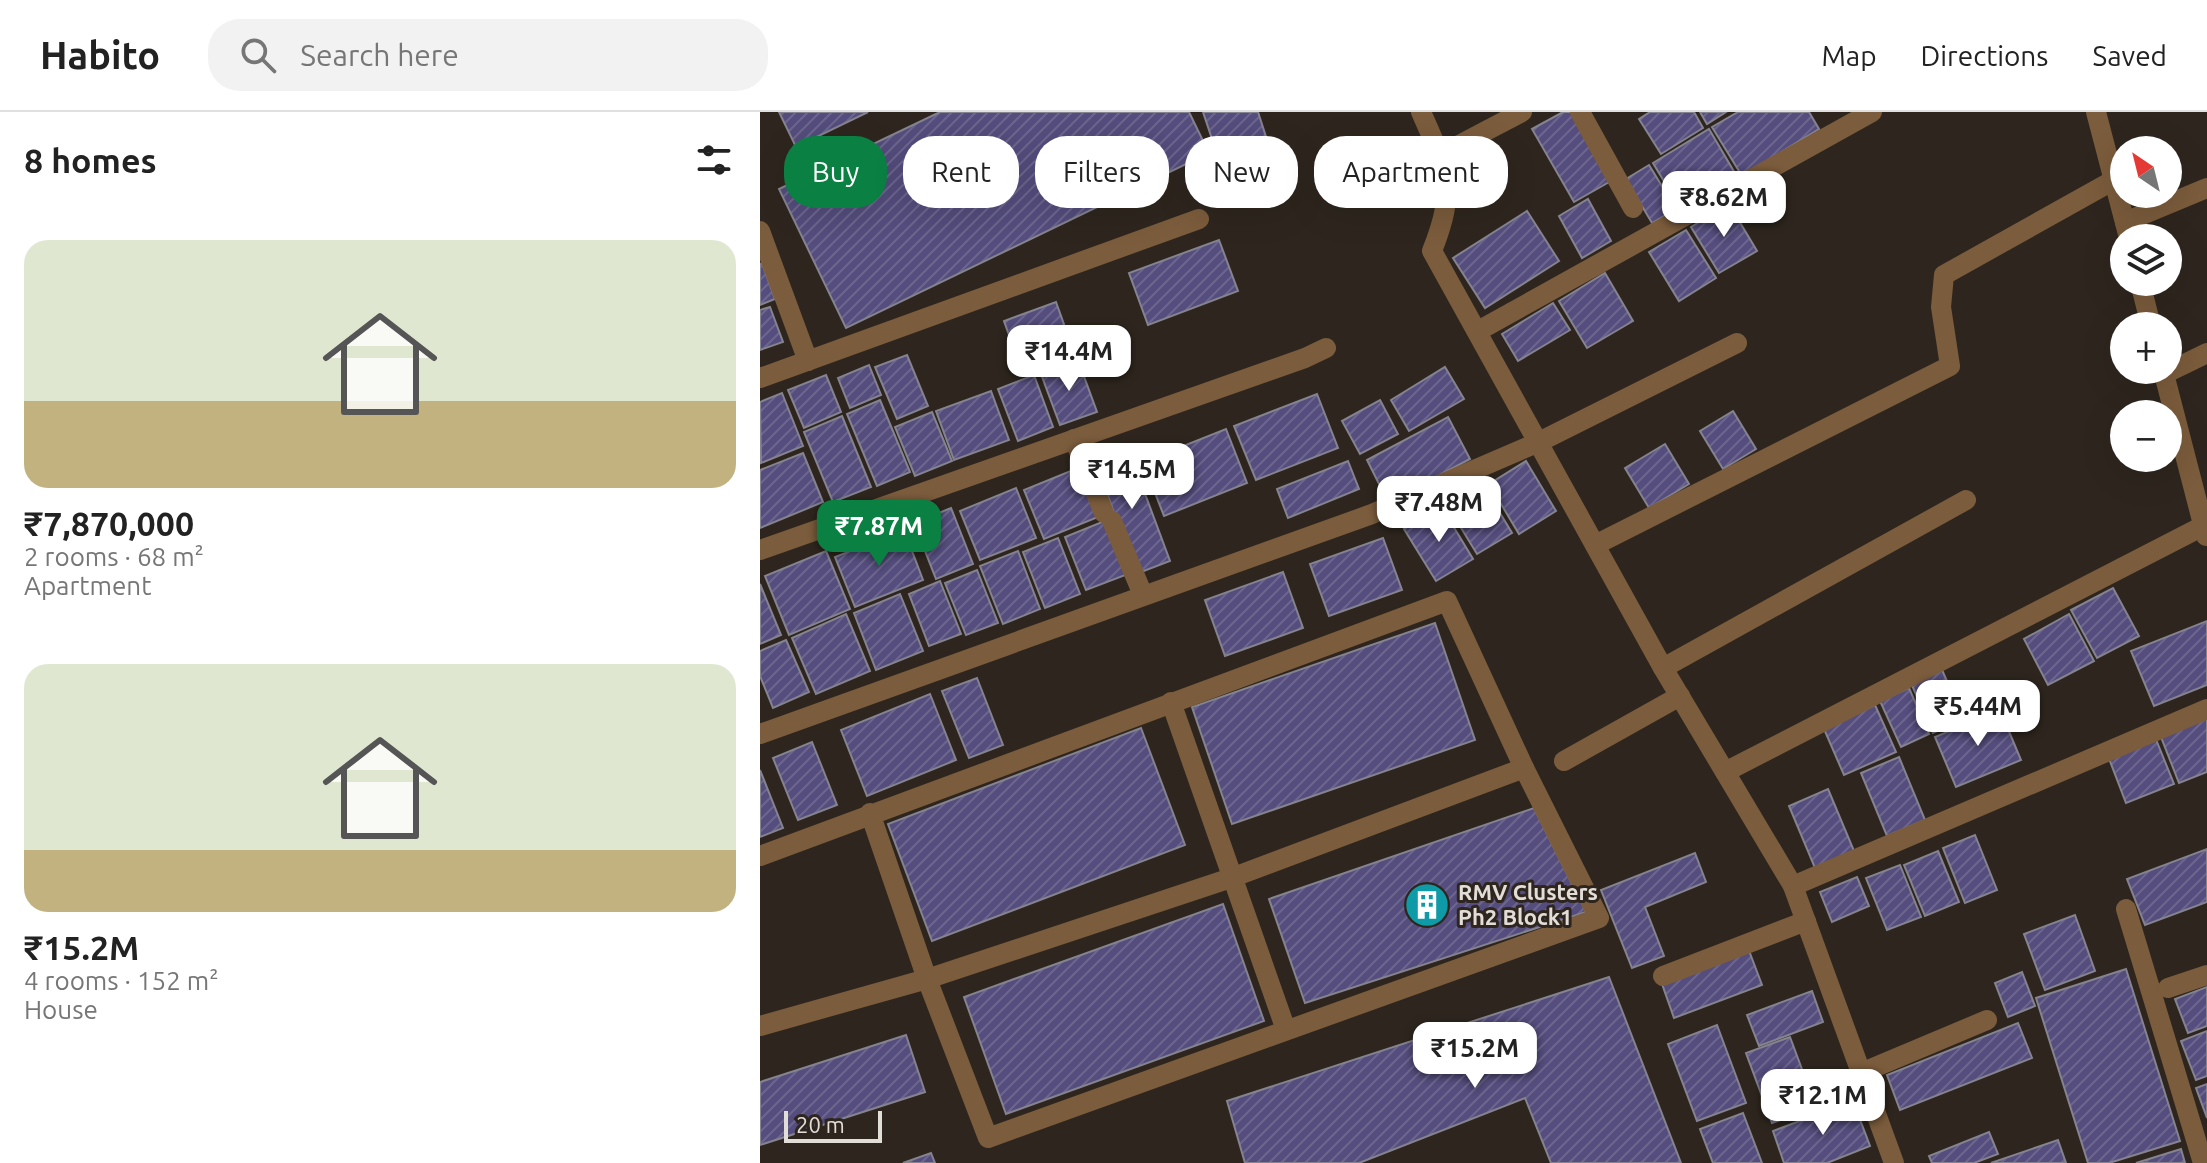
<!DOCTYPE html>
<meta charset="utf-8">
<style>
:root{--surface:#fff;--page:#f2f2f2;--text:#222;--muted:#767676;--line:#e0e0e0;--accent:#0b8043}
body{margin:0;font-family:Ubuntu,sans-serif;background:var(--page);color:var(--text);height:100vh;display:flex;flex-direction:column;font-size:30px;white-space:nowrap}
*{box-sizing:border-box;margin:0}
p{font-size:26px;color:var(--muted)}
.icon{flex:none;width:44px;height:44px;fill:none;stroke:currentColor;stroke-width:2;stroke-linecap:round;stroke-linejoin:round}
.map{position:relative;flex:1;overflow:hidden}
.side{display:flex;flex-direction:column;background:var(--surface);width:760px}
.side>*{flex:none}
.banner{position:absolute;left:24px;top:24px;width:760px;height:72px;display:flex;gap:16px}
.needle{width:52px;rotate:325deg}
.controls{position:absolute;left:1350px;top:24px;display:grid;gap:16px}
.controls a{display:grid;place-items:center;width:72px;height:72px;border-radius:50%;background:var(--surface);box-shadow:0 8px 32px #0002;font-size:40px}
.scale{position:absolute;left:24px;bottom:20px;width:98px;box-sizing:border-box;padding-left:8px;border:4px solid #e3ddd8;border-top:0;font-size:22px;line-height:28px;white-space:nowrap;color:#e3ddd8;-webkit-text-stroke:6px #2e261e;paint-order:stroke}
.price{position:absolute;translate:-50% -68px;padding:0 18px;border-radius:16px;background:#fff;color:#222;font-size:26px;line-height:52px;filter:drop-shadow(0 2px 4px #0008)}
.price::after{content:'';position:absolute;left:50%;top:48px;width:24px;height:18px;margin-left:-12px;background:inherit;clip-path:polygon(0 0,100% 0,50% 100%)}
.price.current{background:var(--accent);color:#fff}
ul{padding:0;list-style:none}
li{display:grid;align-content:center;gap:16px;height:424px;padding:0 24px}
li span{display:grid;place-items:center;height:248px;border-radius:24px;color:#555}
li>.icon{margin-inline-start:auto}
span .icon{width:144px;height:144px;fill:#fffc;stroke-width:1}
li b{font-size:34px}
h2{display:flex;justify-content:space-between;align-items:center;height:96px;padding:0 24px;font-size:34px}
.chip{padding:0 28px;border-radius:32px;background:var(--surface);box-shadow:0 8px 32px #0002;font-size:28px;line-height:72px}
.chip.current{background:var(--accent);color:#fff}
header{display:flex;align-items:center;gap:48px;box-sizing:border-box;height:112px;padding:0 40px;background:var(--surface);border-bottom:2px solid var(--line)}
header strong{font-size:38px}
nav{display:flex;gap:44px;margin-inline-start:auto;font-size:28px}
.search{width:560px;height:72px;background:var(--page);display:flex;align-items:center;gap:20px;box-sizing:border-box;padding:0 28px;border-radius:32px;color:var(--muted);font-size:30px}
main{display:flex;flex:1;min-height:0}
.map>svg:first-child{display:block}
.building{fill:url(#building-hatch);stroke:#84838f;stroke-width:2}
.lines{fill:none;stroke-linecap:round;stroke-linejoin:round}
.minor{stroke:#7b5c3c;stroke-width:20}
.labels{text-anchor:middle;stroke-width:6;stroke-linejoin:round;paint-order:stroke}
.poi-label{font-size:22px;font-weight:bold;fill:#e3ddd8;stroke:#2e261e;text-anchor:start}
</style>
<header>
<strong>Habito</strong>
<div class="search"><svg class="icon" aria-label="search" viewBox="0 0 24 24"><circle cx="10" cy="10" r="6"/><path d="M15 15l6 6"/></svg>Search here</div>
<nav><a>Map</a><a>Directions</a><a>Saved</a></nav>
</header>
<main>
<section class="side">
<h2>8 homes<svg class="icon" aria-label="filters" viewBox="0 0 24 24"><path d="M4 7h16M4 17h16"/><circle cx="9" cy="7" r="2"/><circle cx="15" cy="17" r="2"/></svg></h2>
<ul>
<li><span style="background:linear-gradient(#dfe7d0 65%,#c2b280 0)"><svg class="icon" aria-label="home" viewBox="0 0 24 24"><path d="M3 11l9-7 9 7M6 9v11h12V9"/></svg></span><div><b>₹7,870,000</b><p>2 rooms · 68 m²</p><p>Apartment</p></div></li>
<li><span style="background:linear-gradient(#dfe7d0 75%,#c2b280 0)"><svg class="icon" aria-label="home" viewBox="0 0 24 24"><path d="M3 11l9-7 9 7M6 9v11h12V9"/></svg></span><div><b>₹15.2M</b><p>4 rooms · 152 m²</p><p>House</p></div></li>
</ul>
</section>
<div class="map">
<svg width="1447" height="1051" viewBox="0 0 1447 1051">
<defs>
<pattern id="building-hatch" width="6" height="6" patternUnits="userSpaceOnUse" patternTransform="scale(2)"><rect width="6" height="6" fill="#544d7d"/><path d="M-1 1l2-2M0 6l6-6M5 7l2-2" fill="none" stroke="#6c668f"/></pattern>
</defs>
<rect width="100%" height="100%" fill="#2e261e"/>
<g class="building">
<path d="M19,0H108L36,35Z"/>
<path d="M180,0H429L449,41L86,216L19,77Z"/>
<path d="M443,0H498L508,31L459,48Z"/>
<path d="M803,0H811L851,69L814,90L772,17Z"/>
<path d="M890,0H934L943,16L901,42L879,7Z"/>
<path d="M940,0H966L947,12Z"/>
<path d="M978,0H1049L1059,17L982,64L952,15Z"/>
<path d="M949,17L976,63L920,96L893,51Z"/>
<path d="M889,53L916,97L892,111L866,67Z"/>
<path d="M828,87L851,129L822,146L799,104Z"/>
<path d="M969,92L997,139L959,161L931,115Z"/>
<path d="M767,99L799,149L725,196L693,146Z"/>
<path d="M926,118L956,166L919,189L889,140Z"/>
<path d="M459,128L478,179L388,213L369,161Z"/>
<path d="M2,151L15,187L0,193V152Z"/>
<path d="M845,161L873,209L827,236L799,189Z"/>
<path d="M296,190L315,243L263,262L244,209Z"/>
<path d="M793,191L810,218L758,249L742,222Z"/>
<path d="M10,195L23,230L0,238V198Z"/>
<path d="M147,243L168,294L137,307L115,255Z"/>
<path d="M318,248L337,300L300,313L281,262Z"/>
<path d="M109,253L121,283L90,296L78,266Z"/>
<path d="M685,255L704,287L649,319L631,288Z"/>
<path d="M66,263L81,300L44,316L28,278Z"/>
<path d="M274,263L293,315L258,329L238,277Z"/>
<path d="M231,279L249,328L194,348L176,299Z"/>
<path d="M22,281L43,334L1,351L0,290Z"/>
<path d="M557,282L578,336L496,368L474,314Z"/>
<path d="M120,288L150,360L117,374L87,302Z"/>
<path d="M620,288L638,322L600,342L582,309Z"/>
<path d="M973,299L996,337L963,357L940,319Z"/>
<path d="M172,300L192,349L155,364L135,315Z"/>
<path d="M82,304L111,375L73,390L44,320Z"/>
<path d="M688,305L710,347L628,390L607,348Z"/>
<path d="M466,317L487,371L404,404L383,350Z"/>
<path d="M905,332L929,372L889,396L865,356Z"/>
<path d="M368,336L410,449L376,462L335,348Z"/>
<path d="M43,341L63,390L0,416V358Z"/>
<path d="M588,349L599,377L528,406L517,377Z"/>
<path d="M766,349L796,399L759,422L729,372Z"/>
<path d="M318,356L338,405L284,427L264,378Z"/>
<path d="M722,371L752,421L717,442L687,393Z"/>
<path d="M256,376L276,426L220,448L200,399Z"/>
<path d="M681,394L713,447L676,469L644,417Z"/>
<path d="M191,396L213,452L176,467L154,411Z"/>
<path d="M347,408L368,462L326,478L305,425Z"/>
<path d="M144,418L163,468L95,495L75,445Z"/>
<path d="M298,426L320,482L285,496L263,440Z"/>
<path d="M623,426L642,478L569,504L550,452Z"/>
<path d="M66,439L90,497L29,523L5,464Z"/>
<path d="M258,439L280,497L243,512L220,454Z"/>
<path d="M217,458L238,511L206,523L185,471Z"/>
<path d="M523,460L543,516L465,544L445,488Z"/>
<path d="M180,469L201,522L169,534L149,482Z"/>
<path d="M0,472L21,523L0,532Z"/>
<path d="M1353,476L1379,524L1337,546L1311,498Z"/>
<path d="M140,482L163,539L116,558L94,501Z"/>
<path d="M86,502L110,559L56,582L32,526Z"/>
<path d="M1309,502L1334,549L1288,573L1264,527Z"/>
<path d="M1447,509V573L1394,594L1371,539Z"/>
<path d="M675,511L715,628L472,712L432,595Z"/>
<path d="M26,528L49,580L13,596L0,564V539Z"/>
<path d="M1182,558L1204,607L1173,621L1151,571Z"/>
<path d="M217,566L243,633L209,646L182,579Z"/>
<path d="M1149,576L1169,622L1141,635L1120,589Z"/>
<path d="M170,582L196,648L107,684L81,618Z"/>
<path d="M1115,593L1136,640L1084,663L1064,617Z"/>
<path d="M1240,598L1261,648L1196,675L1175,625Z"/>
<path d="M1447,606V660L1419,671L1401,625Z"/>
<path d="M381,616L425,733L172,829L128,712Z"/>
<path d="M1395,625L1414,672L1366,691L1348,644Z"/>
<path d="M52,630L77,693L38,708L13,646Z"/>
<path d="M1139,645L1165,708L1127,724L1101,661Z"/>
<path d="M0,658L23,716L0,725Z"/>
<path d="M1068,677L1094,739L1055,756L1029,694Z"/>
<path d="M774,696L826,800L545,891L509,787Z"/>
<path d="M1215,723L1237,778L1205,791L1183,736Z"/>
<path d="M1447,737V790L1385,813L1367,767Z"/>
<path d="M1178,739L1199,790L1165,804L1144,753Z"/>
<path d="M935,741L946,770L885,795L904,844L872,856L841,778Z"/>
<path d="M1140,753L1161,805L1127,818L1106,766Z"/>
<path d="M1097,765L1109,794L1072,810L1060,780Z"/>
<path d="M463,792L504,909L246,1002L204,885Z"/>
<path d="M1315,803L1335,859L1285,878L1264,822Z"/>
<path d="M988,836L1002,873L914,906L901,869Z"/>
<path d="M1366,857L1420,1029L1349,1051H1328L1276,886Z"/>
<path d="M1262,860L1275,894L1248,905L1235,871Z"/>
<path d="M849,865L921,1051H791L765,986L599,1051H485L467,989Z"/>
<path d="M1447,875V914L1428,921L1415,887Z"/>
<path d="M1052,879L1063,910L999,934L987,903Z"/>
<path d="M1258,911L1272,946L1140,998L1127,963Z"/>
<path d="M957,913L986,991L937,1009L908,932Z"/>
<path d="M1447,919V964L1436,968L1421,929Z"/>
<path d="M146,923L165,980L0,1033V970Z"/>
<path d="M1030,925L1056,995L1012,1011L986,941Z"/>
<path d="M1447,972V1006L1436,976Z"/>
<path d="M1093,989L1110,1034L1067,1051H1024L1013,1019Z"/>
<path d="M983,1001L1002,1051H953L940,1017Z"/>
<path d="M1229,1020L1238,1042L1214,1051H1172L1169,1044Z"/>
<path d="M1298,1028L1306,1051H1231Z"/>
<path d="M1421,1037L1425,1051H1376Z"/>
<path d="M171,1041L175,1051H143Z"/>
</g>
<g class="lines">
<g class="minor">
<path d="M661,0C687,59 697,76 672,139L903,556L1033,774L1134,1051"/>
<path d="M820,0L873,96"/>
<path d="M1336,0L1369,126"/>
<path d="M680,43L762,0"/>
<path d="M1365,110L1447,76"/>
<path d="M0,119L48,249"/>
<path d="M1380,170L1391,214"/>
<path d="M718,219L1112,0"/>
<path d="M1403,258L1446,424"/>
<path d="M1404,262L1447,241"/>
<path d="M0,266L439,107"/>
<path d="M314,327L344,401"/>
<path d="M352,409L383,483"/>
<path d="M835,433L1190,254L1181,195L1184,163L1354,68"/>
<path d="M0,438L545,246L566,236"/>
<path d="M903,556L1206,388"/>
<path d="M411,590L526,918"/>
<path d="M0,622L612,402L779,330L977,231"/>
<path d="M804,649L920,584"/>
<path d="M965,660L1447,412"/>
<path d="M0,744L687,489L764,656L839,806L228,1026L167,867L110,701"/>
<path d="M1033,774L1447,597"/>
<path d="M1366,797L1443,1051"/>
<path d="M903,864L1046,809"/>
<path d="M1408,876L1447,863"/>
<path d="M0,914L167,867L471,766L764,656"/>
<path d="M1101,961L1227,908"/>
</g>
</g>
<defs>
<g id="building-disc" transform="scale(2.3)"><circle r="9.5" fill="#0f9aa8" stroke="#2e261e"/><path d="M-4-6H4V6H1V3H-1V6H-4ZM-2.5-4.3h1.7v1.8h-1.7ZM.8-4.3h1.7v1.8H.8ZM-2.5-1h1.7V.8h-1.7ZM.8-1h1.7V.8H.8Z" fill="#fff"/></g>
</defs>
<g fill-rule="evenodd">
<use href="#building-disc" x="667" y="793"/>
</g>
<g class="labels">
<g class="poi-label">
<text x="698" y="788">RMV Clusters<tspan x="698" dy="25">Ph2 Block1</tspan></text>
</g>
</g>
</svg>
<div class="controls">
<a><svg class="needle" viewBox="-14 -14 28 28"><path d="M0-13l5 13h-10z" fill="#e53935"/><path d="M0 13l5-13h-10z" fill="#767676"/></svg></a>
<a><svg class="icon" aria-label="layers" viewBox="0 0 24 24"><path d="M12 4l9 5-9 5-9-5zM3 14l9 5 9-5"/></svg></a>
<a>+</a>
<a>−</a>
</div>
<div class="scale">20 m</div>
<b class="price" style="left:964px;top:127px">₹8.62M</b>
<b class="price" style="left:309px;top:281px">₹14.4M</b>
<b class="price" style="left:372px;top:399px">₹14.5M</b>
<b class="price" style="left:679px;top:432px">₹7.48M</b>
<b class="price current" style="left:119px;top:456px">₹7.87M</b>
<b class="price" style="left:1218px;top:636px">₹5.44M</b>
<b class="price" style="left:715px;top:978px">₹15.2M</b>
<b class="price" style="left:1063px;top:1025px">₹12.1M</b>
<div class="banner">
<a class="chip current">Buy</a>
<a class="chip">Rent</a>
<a class="chip">Filters</a>
<a class="chip">New</a>
<a class="chip">Apartment</a>
</div>
</div>
</main>
